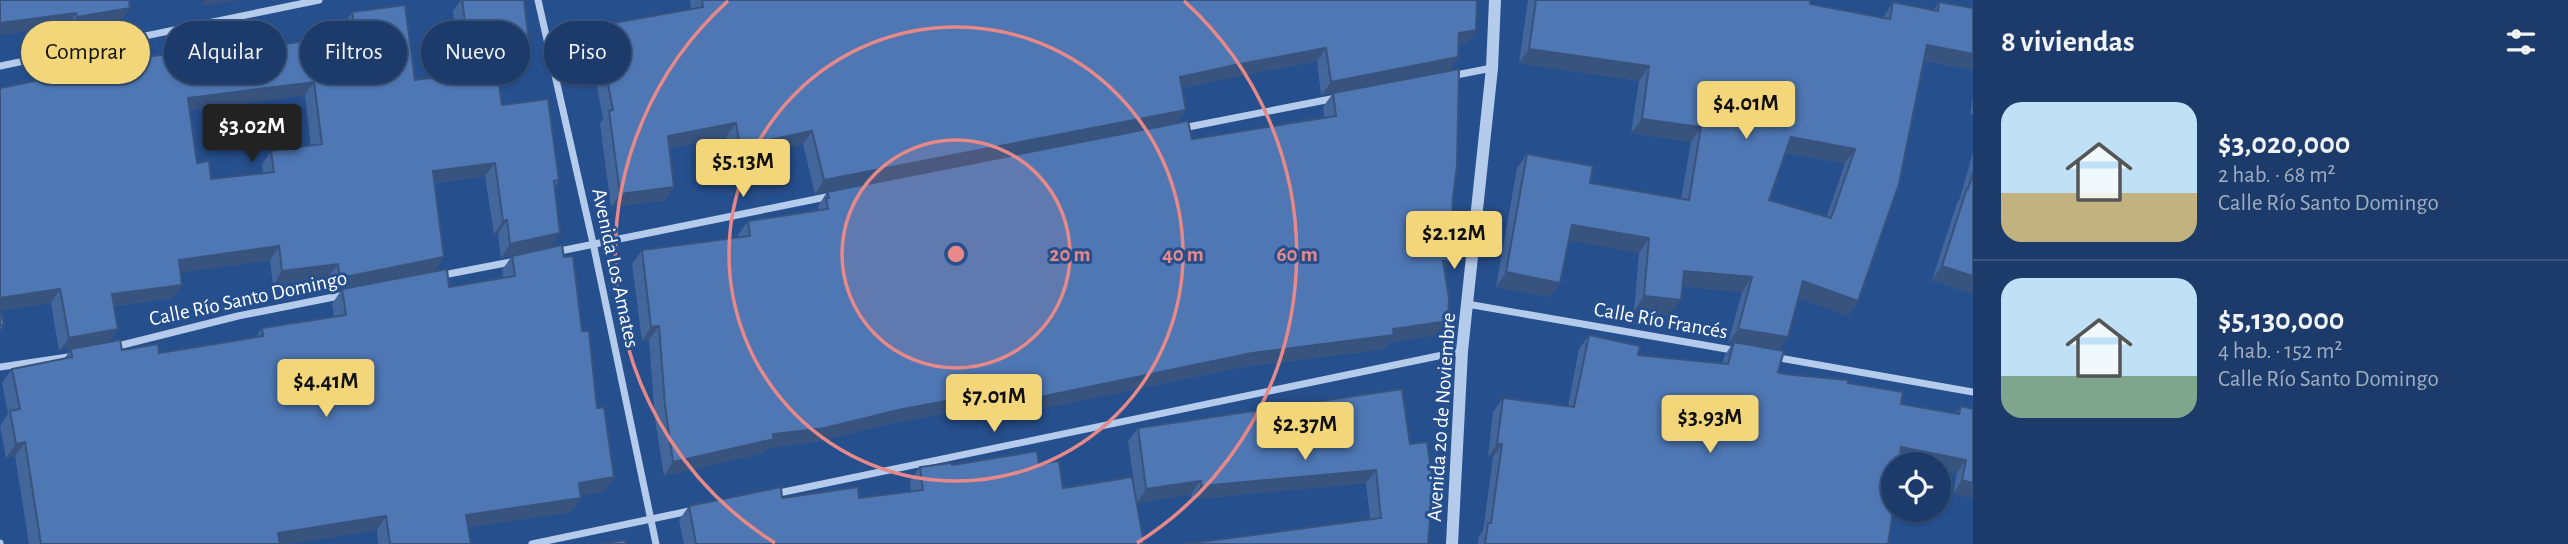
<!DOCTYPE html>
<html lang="es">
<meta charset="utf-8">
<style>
:root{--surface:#1c3b6a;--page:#294672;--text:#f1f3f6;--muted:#a0adc1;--line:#3a557e;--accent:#f4d67a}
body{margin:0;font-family:"Alegreya Sans",sans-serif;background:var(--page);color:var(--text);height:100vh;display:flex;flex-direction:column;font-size:26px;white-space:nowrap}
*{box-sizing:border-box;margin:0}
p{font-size:23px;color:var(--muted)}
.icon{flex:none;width:38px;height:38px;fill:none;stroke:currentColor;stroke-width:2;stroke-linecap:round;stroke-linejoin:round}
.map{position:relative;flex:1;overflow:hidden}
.drawer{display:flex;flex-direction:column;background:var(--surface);width:595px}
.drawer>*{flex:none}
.banner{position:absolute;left:21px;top:21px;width:665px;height:63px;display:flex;gap:14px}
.fabs{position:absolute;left:1881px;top:452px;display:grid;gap:14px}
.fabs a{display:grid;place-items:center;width:70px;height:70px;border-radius:50%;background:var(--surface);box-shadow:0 2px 5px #0004,0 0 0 2px var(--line);font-size:35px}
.price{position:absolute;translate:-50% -60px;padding:0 16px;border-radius:7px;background:var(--accent);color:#111;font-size:23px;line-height:46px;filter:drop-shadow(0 2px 4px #0008)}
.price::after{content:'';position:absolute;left:50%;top:42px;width:21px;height:16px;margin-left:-10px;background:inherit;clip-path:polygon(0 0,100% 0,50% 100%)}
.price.on{background:#222;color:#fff}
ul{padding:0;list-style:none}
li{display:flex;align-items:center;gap:21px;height:175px;padding:0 28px}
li+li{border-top:2px solid var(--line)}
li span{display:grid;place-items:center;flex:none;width:196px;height:140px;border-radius:21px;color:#555}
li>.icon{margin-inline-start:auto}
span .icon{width:84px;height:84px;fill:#fffc;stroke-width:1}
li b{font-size:30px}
h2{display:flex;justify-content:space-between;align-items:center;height:84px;padding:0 28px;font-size:30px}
.tag{padding:0 24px;border-radius:32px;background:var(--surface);box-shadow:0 2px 5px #0004,0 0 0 2px var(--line);font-size:24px;line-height:63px}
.tag.on{background:var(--accent);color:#111}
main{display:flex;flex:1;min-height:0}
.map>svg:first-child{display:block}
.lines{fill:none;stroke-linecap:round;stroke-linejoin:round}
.minor{stroke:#b5cbeb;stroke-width:7}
.tertiary{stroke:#b5cbeb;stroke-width:12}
.wall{fill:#43669b;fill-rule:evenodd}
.shaded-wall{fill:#37537e}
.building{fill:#4e77b4;stroke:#37537e;stroke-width:2;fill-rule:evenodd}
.ring{fill:none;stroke:#e88989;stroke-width:3.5}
.labels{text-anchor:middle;stroke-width:6;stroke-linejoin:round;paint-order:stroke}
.street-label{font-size:21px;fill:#fff;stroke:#264f8d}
.centre{fill:#e88989;stroke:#264f8d;stroke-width:3.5}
.ring-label{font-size:21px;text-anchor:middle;font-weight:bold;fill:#e88989;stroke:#264f8d;stroke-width:6;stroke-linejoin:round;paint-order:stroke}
</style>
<main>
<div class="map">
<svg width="1973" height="544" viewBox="0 0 1973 544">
<rect width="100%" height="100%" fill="#264f8d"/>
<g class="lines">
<g class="minor">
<path d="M538,0L593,243L656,544"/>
<path d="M0,66L319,0"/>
<path d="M1451,76L1492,68"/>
<path d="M1183,128L1336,98"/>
<path d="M555,252L831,196"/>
<path d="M438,276L516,261"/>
<path d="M1467,304L1738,351"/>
<path d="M114,347L238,316L344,295"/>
<path d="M1774,357L1973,392"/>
<path d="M0,367L75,356"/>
<path d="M774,494L1462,351"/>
<path d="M0,543V544"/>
<path d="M532,544L694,510"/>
</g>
<path class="tertiary" d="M1452,544L1462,351L1492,68L1495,0"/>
</g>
<g class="wall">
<path d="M0,0L121,21L68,30L67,26Z"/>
<path d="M461,0H524L529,43L520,56L460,64L453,11Z"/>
<path d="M690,0H1477L1476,30L1467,43L1459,44L1458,57L1449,70L1321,95L1317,61L1225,79L1182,88L1186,110L1176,123L815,194L803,144L731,159L726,137L669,148L674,187L665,200L611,207L600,124L603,119L588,40L597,26L691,9Z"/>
<path d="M1528,0H1810V4L1883,18L1893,2L1933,11L1939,2L1973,8V70L1924,61L1858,301L1848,316L1799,298L1780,350L1778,372L1784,374L1848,383L1901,404L1956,413L1961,406L1973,498L1953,494L1957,473L1899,462L1888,544H1478L1479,536L1483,531L1493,457H1488L1493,412L1503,398L1568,406L1579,349L1589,335L1638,355L1722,364L1725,355L1732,344L1728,343L1742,292L1682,286L1671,315L1634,311L1639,253L1569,240L1560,283L1550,297L1496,287L1517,168L1527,154L1590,183L1681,199L1691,142L1631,133L1639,81L1519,63ZM1785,153L1845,163L1827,216L1769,200Z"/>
<path d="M352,12L415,80L502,105L559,180L555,187L551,247L501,258L498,234H494L485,176L435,183L331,291L328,277L273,285L270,260L181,272L173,298L114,306L59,351L51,303L1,310L4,325L0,330V88L82,72L84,69L344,36L343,26ZM305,95L311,146L271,151L262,165L263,173L211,179L197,163L190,110Z"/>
<path d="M1333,93L1453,197L1450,262L1445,270L1448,321L1438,335L1390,342L1385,349L1242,367L1001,417L999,403L888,424L815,442L768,448L764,453L664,476L655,419L649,340L642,341L632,264L642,250L738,238V235L748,221L817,211L818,209V206L827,192L1192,139L1324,117L1323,107Z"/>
<path d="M1973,96V115L1970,114Z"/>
<path d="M1973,152V291L1971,293L1932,280L1957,203L1960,198Z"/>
<path d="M512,256L564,257L582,331L597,408L614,477L604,492L580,495L581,498L571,512L468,527L471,544H378L377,530L286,544H29L15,456L6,458L0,426L8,414L2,383L12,369L64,359L71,349L122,350L159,353L255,338L262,328L334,317L332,304L342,289L449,287L503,277L502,270Z"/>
<path d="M1138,428L1410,444L1435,495L1431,500L1428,544L1370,519L1366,483L1192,499L1191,494L1137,503L1128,441Z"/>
<path d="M1039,464L1063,488L1144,544H684L679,520L689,506L782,498H859L911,492L910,481L920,467L952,465Z"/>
</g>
<g class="shaded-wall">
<path d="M205,0H242L201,6Z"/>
<path d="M130,8L121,21L68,30L77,17Z"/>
<path d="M76,13L67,26L0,35V23Z"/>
<path d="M1476,30L1467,43L1450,46L1459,33Z"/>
<path d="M529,43L520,56L460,64L469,51Z"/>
<path d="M1927,45L1973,54V70L1917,59Z"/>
<path d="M1326,48L1317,61L1171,90L1180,77Z"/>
<path d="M1529,49L1649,66L1639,81L1519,63Z"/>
<path d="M1458,57L1449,70L1321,95L1331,82Z"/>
<path d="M314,82L305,95L179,112L188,98Z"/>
<path d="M1186,110L1176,123L815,194L824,180Z"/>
<path d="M1642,119L1701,127L1691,142L1631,133Z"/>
<path d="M736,123L726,137L659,150L668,136Z"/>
<path d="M812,131L803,144L731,159L740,146Z"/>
<path d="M1791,137L1855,149L1845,163L1781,152Z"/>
<path d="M495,163L485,176L423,184L433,171Z"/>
<path d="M674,187L665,200L611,207L620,194Z"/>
<path d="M507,220L498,234H494L503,221Z"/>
<path d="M1572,225L1649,238L1639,253L1562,239Z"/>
<path d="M560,233L551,247L501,258L510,244Z"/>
<path d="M279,246L270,260L170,274L179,260Z"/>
<path d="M444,257L435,271L331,291L340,278Z"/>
<path d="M1443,261L1450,262L1441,276Z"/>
<path d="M338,264L328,277L273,285L282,271Z"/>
<path d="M1942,266L1973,276V291L1971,293L1932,280Z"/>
<path d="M1684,271L1752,277L1742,292L1674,285Z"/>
<path d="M1506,272L1560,283L1550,297L1496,287Z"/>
<path d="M1803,281L1858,301L1848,316L1793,296Z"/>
<path d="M182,285L173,298L103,307L112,294Z"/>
<path d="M60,289L51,303L0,310V298Z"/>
<path d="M1644,296L1681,300L1671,315L1634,311Z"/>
<path d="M1448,321L1438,335L1390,342L1385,349L1242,367L1001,417L1011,403L1252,353L1393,329Z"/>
<path d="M659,326L649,340L642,341L651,327Z"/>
<path d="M118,329L108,342L59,351L69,338Z"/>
<path d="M1738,329L1788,337L1778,352L1734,342L1732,344L1728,343Z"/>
<path d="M1009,389L999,403L888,424L815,442L768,448L764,453L664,476L673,462L773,434Z"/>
<path d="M25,442L15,456L6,458L16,444Z"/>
<path d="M1497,444H1502L1493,457H1488Z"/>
<path d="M1901,447L1966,460L1957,473L1939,469V464H1908L1892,461Z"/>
<path d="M1376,470L1366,483L1192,499L1201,486Z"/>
<path d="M614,477L604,492L569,497L579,483Z"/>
<path d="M1962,480L1973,483V498L1953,494Z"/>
<path d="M1201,481L1191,494L1137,503L1146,489Z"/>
<path d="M581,498L571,512L457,529L466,515Z"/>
<path d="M386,516L377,530L286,544H270L278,533Z"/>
</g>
<g class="building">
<path d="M0,0H129L130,8L77,17L76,13L0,23Z"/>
<path d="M462,0H524L529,43L469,51Z"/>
<path d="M702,0H1477L1476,30L1459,33L1458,57L1331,82L1326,48L1235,65L1180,77L1186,110L824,180L812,131L740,146L736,123L668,136L674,187L620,194L609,111L613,110L597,26L703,7Z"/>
<path d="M1536,0H1810V4L1890,19L1893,2L1938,11L1939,2L1973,8V54L1927,45L1899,184L1858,301L1803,281L1788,337L1738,329L1752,277L1684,271L1681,300L1644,296L1649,238L1572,225L1560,283L1506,272L1527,154L1593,166L1590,183L1689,200L1701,127L1642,119L1649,66L1529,49ZM1791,137L1855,149L1831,218L1769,200Z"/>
<path d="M405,5L415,80L497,70L502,105L548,99L559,180L554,181L560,233L510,244L507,220L503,221L495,163L433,171L444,257L340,278L338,264L282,271L279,246L179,260L182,285L112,294L118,329L69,338L60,289L0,298V88L84,71V69L145,57L182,52V57L355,35L352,12ZM314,82L322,144L271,151L274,172L211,179L209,161L197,163L188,98Z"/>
<path d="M1459,69L1457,166L1453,197L1450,262L1443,261L1449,298L1448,321L1393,329L1394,335L1252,353L1011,403L1009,389L898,410L825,428L773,434L774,439L673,462L665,405L659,326L651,327L642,250L750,236L748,221L828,209L826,198H829L827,192L1188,121L1192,139L1336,116L1333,93Z"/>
<path d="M1973,173V276L1942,266L1967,188L1968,189Z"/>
<path d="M562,245L564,257L573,256L582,331H589L597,408L604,407L614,477L579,483L581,498L466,515L471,544H390L386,516L278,533L280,544H41L25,442L16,444L10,411L20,409L12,369L72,357L71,349L120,340L122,350L158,344L159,353L263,336L262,328L346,315L342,289L447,269L449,287L515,276L512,256Z"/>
<path d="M0,307L4,325L0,326Z"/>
<path d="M1589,335L1640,346L1638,355L1728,364L1734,342L1784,351L1778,372L1784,374L1848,380V383L1903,392L1901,404L1959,414L1961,406L1973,409V483L1962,480L1966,460L1901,447L1899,464H1894V505L1888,544H1485L1488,523H1491L1502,444H1497L1503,398L1574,407Z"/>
<path d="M1402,389L1410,444L1427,442L1435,495L1432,496L1428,544H1185L1381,518L1376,470L1201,486V481L1146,489L1138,428Z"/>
<path d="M1037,451L1039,464L1059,461L1063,488L1132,477L1144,544H696L689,506L781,487L782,498L858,487L859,498L923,490L920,467L952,463V465Z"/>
<path d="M625,540L626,544H598Z"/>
</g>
<circle cx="956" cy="254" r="114" fill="#e88989" fill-opacity=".12"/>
<g class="ring">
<circle cx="956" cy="254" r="114"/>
<circle cx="956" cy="254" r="227"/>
<path d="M775 543A341 341 0 0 1 728 1M1184 1A341 341 0 0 1 1137 543"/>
</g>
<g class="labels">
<g class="street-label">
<text transform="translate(616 268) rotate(78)" y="7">Avenida Los Amates</text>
<text transform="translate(248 298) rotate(-12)" y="7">Calle Río Santo Domingo</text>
<text transform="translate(1661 320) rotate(10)" y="7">Calle Río Francés</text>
<text transform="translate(1441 417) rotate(-86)" y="7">Avenida 20 de Noviembre</text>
</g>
</g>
<circle cx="956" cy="254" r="10" class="centre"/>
<g class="ring-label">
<text x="1070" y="261">20 m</text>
<text x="1183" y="261">40 m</text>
<text x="1297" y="261">60 m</text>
</g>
</svg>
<div class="fabs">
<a><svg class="icon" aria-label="locate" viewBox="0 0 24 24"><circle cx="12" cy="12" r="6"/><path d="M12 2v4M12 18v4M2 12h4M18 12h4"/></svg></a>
</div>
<b class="price" style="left:1746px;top:141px">$4.01M</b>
<b class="price on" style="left:252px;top:164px">$3.02M</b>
<b class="price" style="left:743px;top:199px">$5.13M</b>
<b class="price" style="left:1454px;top:271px">$2.12M</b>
<b class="price" style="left:326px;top:419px">$4.41M</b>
<b class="price" style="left:994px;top:434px">$7.01M</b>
<b class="price" style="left:1710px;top:455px">$3.93M</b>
<b class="price" style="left:1305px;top:462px">$2.37M</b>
<div class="banner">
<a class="tag on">Comprar</a>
<a class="tag">Alquilar</a>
<a class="tag">Filtros</a>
<a class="tag">Nuevo</a>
<a class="tag">Piso</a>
</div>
</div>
<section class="drawer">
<h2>8 viviendas<svg class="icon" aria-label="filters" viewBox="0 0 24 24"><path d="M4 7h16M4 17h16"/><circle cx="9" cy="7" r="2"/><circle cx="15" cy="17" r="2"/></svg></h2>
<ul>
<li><span style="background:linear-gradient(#bfe0f5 65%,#c2b280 0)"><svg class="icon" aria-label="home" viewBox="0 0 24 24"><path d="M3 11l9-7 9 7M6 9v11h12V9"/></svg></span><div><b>$3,020,000</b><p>2 hab. · 68 m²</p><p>Calle Río Santo Domingo</p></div></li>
<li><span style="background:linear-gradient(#bfe0f5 70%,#7fa58c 0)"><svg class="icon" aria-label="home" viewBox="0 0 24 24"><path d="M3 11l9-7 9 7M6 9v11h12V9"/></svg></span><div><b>$5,130,000</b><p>4 hab. · 152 m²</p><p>Calle Río Santo Domingo</p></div></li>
</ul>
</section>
</main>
